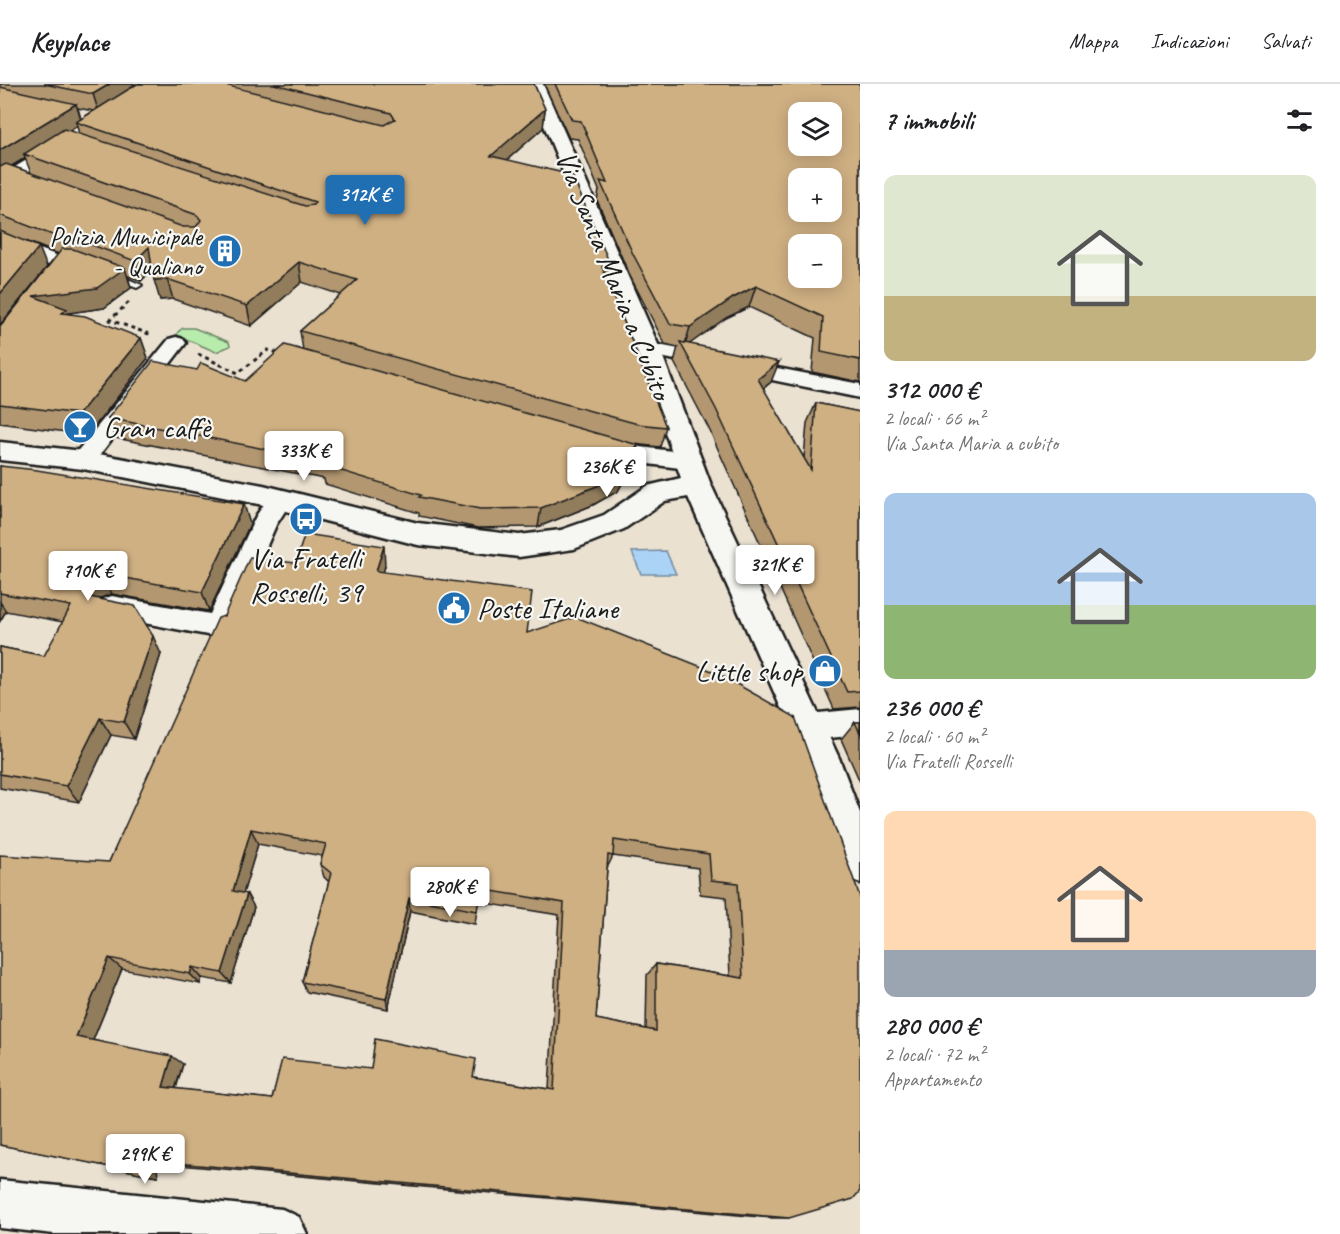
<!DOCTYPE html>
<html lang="it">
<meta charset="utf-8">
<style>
:root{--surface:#fff;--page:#f2f2f2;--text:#202124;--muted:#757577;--line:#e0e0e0;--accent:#1f6fb2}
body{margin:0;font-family:Caveat,sans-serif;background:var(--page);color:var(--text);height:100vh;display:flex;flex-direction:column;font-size:22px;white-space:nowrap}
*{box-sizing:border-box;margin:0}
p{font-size:20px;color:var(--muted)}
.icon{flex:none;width:33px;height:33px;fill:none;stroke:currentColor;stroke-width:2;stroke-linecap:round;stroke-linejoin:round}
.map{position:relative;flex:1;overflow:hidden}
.sheet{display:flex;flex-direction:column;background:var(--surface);width:480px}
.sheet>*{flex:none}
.fabs{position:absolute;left:788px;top:18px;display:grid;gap:12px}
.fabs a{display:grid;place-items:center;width:54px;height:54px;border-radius:12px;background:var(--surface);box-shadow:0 3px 15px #0003;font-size:30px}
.price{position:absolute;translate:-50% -51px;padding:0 14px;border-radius:6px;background:#fff;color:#222;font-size:20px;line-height:39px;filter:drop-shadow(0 2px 3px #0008)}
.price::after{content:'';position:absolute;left:50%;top:36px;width:18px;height:14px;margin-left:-9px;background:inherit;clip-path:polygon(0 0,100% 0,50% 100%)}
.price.active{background:var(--accent);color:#fff}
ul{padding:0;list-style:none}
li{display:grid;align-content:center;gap:12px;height:318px;padding:0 24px}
li span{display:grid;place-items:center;height:186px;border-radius:12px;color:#555}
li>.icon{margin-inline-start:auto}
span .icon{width:108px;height:108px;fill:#fffc;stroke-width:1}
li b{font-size:26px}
h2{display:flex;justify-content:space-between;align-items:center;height:72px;padding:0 24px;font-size:26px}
header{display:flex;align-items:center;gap:36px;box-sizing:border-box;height:84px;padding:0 30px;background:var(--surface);border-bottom:2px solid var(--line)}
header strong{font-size:28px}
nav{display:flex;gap:33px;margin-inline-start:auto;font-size:21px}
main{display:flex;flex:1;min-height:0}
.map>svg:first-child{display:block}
.green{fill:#b7ecad;stroke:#6a8464;stroke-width:1.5}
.water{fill:#abd3f6;stroke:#728a9f;stroke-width:1.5}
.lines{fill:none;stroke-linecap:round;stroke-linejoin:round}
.lane-casing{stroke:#1c1c1c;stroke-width:4}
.street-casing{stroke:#1c1c1c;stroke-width:5}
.secondary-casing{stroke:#1c1c1c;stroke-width:5}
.path{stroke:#1c1c1c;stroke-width:3;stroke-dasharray:4 4;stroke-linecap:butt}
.lane{fill:#f6f6f2;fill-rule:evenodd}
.street{fill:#f6f6f2;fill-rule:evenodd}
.secondary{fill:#f6f6f2;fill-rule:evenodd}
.wall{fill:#b29771;stroke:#1c1c1c;stroke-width:1.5;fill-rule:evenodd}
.shaded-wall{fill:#917b5c;stroke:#1c1c1c;stroke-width:1.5}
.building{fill:#cfb083;stroke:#1c1c1c;stroke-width:1.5;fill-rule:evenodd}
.labels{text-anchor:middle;stroke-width:4.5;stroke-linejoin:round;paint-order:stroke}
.far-poi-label{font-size:26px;fill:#1c1c1c;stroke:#f6f6f2;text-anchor:end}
.street-label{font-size:30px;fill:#1c1c1c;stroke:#f6f6f2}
.poi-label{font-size:30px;fill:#1c1c1c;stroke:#f6f6f2;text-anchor:start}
</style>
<header>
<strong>Keyplace</strong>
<nav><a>Mappa</a><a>Indicazioni</a><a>Salvati</a></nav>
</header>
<main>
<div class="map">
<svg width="860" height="1150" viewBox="0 0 860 1150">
<rect width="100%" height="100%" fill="#eae1d1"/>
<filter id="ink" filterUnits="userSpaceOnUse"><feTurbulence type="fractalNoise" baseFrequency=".0167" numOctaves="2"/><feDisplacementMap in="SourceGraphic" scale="12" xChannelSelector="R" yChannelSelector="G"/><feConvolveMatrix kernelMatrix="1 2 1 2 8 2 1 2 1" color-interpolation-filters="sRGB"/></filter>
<g filter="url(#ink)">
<path class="green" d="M183,244H194L229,258L230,262L216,268L177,251L178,248Z"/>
<path class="water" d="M666,467L676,490H641L632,468Z"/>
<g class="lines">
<g class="lane-casing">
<path id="lane" d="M110,190H116L142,201L137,204L110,194Z"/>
</g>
<g class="street-casing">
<g id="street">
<path d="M60,56L68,61L66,64L6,103L0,104V92Z"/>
<path d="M0,150L69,176L71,180L7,263L0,265V245L51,182L0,161Z"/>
<path d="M176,253L183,255L186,259L91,382L83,384L75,382L71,376L75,370L169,255Z"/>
<path d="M648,259L860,300V314L641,269L638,265L641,261Z"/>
<path d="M599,352L633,362L688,369L696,371L700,377L696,383L688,385L632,378L591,365L587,360L591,355Z"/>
<path d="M280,407L289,410L292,416L276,441L228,550L218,553L102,531L98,523L102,515L112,512L210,530L256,432L271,410Z"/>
<path d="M860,625V651L808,656L797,652L793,643L797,634L808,630Z"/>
</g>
</g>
<g class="secondary-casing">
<g id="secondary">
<path d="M527,0H543L660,265L711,401L839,674L860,729V799L846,793L803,674L688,413L665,417L624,445L574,465L519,473L418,461L263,421L83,385L0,376V358L83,367L263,401L418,439L519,451L561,446L604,431L647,402L681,394L636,265Z"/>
<path d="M0,1096L282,1125L299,1133L307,1150H54L0,1144Z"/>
</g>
</g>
<g class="path">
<path d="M129,218L110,236L152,251"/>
<path d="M198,270L238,289L268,266L282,270"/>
</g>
<use href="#lane" class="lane"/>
<use href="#street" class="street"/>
<use href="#secondary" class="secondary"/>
</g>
<g class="wall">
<path d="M0,0H534L545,25L543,44L507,76L607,196L666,343L660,363L633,360V380L618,407L593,421L538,443L478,444L419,432V429L325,400L324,395L116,354L108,334L245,297L303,266L300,247L341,211L302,198L251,242L173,215L160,216L153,185L141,197L128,192L131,204L104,224L68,229L141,254L148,274L88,351L0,339V243L59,170L26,157L47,183L0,241ZM78,24L93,27L81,35ZM77,42L79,50L70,47ZM25,74L31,89L12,82Z"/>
<path d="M544,0H860V298L812,288L815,254L749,223L726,234L689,260L771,298L763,305L804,374L807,339L816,319L860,328V623L834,625L709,345L674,278L678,263L665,260L629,190L597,116L599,106L578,55L569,54Z"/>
<path d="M0,382L250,440L209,527L112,510L100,514V515L161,570L134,655L111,651L79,718L0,704V563L44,572L63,538L6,527L0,537Z"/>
<path d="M295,479L385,482L383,488L527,549L717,589L789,1134H772L156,1079L158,1092L0,1061L109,778L224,532ZM258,760L322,772L320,780L324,793L329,798L302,898L307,908L388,925L410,827L475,840L478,818L559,831L549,1005L473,993L371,985L272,1015L176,1005L183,980L93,956L122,885L200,900L202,894L231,899L254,823L243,809ZM613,772L698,784L700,810L726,813L730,892L656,880L647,891L646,945L596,935L607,784Z"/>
<path d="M855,638H860V698L841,655Z"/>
</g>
<g class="shaded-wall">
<path d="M110,0H145L99,29L93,10Z"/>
<path d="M76,20L82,39L76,38L77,42L28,72L24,70L25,74L0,89V66Z"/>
<path d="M545,25L543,44L490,91L491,72Z"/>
<path d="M39,163L47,183L0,241V210Z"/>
<path d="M149,163L155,183L141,197L135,177Z"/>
<path d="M299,178L302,198L251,242L247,222Z"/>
<path d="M610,180L607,200L602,183Z"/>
<path d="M125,184L131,204L104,224L68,229L75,245L33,212Z"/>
<path d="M167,195L173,215L160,216L154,196Z"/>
<path d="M756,202L749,223L726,234L684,264L690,243L733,214Z"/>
<path d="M141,254L148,274L88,351L79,330Z"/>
<path d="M779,278L771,298L750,315L758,295Z"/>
<path d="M638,361L633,380L618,407L593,421L538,443L541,424Z"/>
<path d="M244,420L250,440L209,527L202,508Z"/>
<path d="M384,462L385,482L378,507L376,487Z"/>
<path d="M103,490L112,510L100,514L96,524L86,505L90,494Z"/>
<path d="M0,518L6,527L0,537Z"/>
<path d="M153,552L161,570L134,655L124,638Z"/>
<path d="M100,634L111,651L79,718L66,702Z"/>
<path d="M251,745L258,760L240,820L233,807Z"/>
<path d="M247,810L254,823L231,899L222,889Z"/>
<path d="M409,814L410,827L388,925L386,915Z"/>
<path d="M109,874L122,885L91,961L76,953Z"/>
<path d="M192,883L202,894L200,900L190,890Z"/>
<path d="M172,972L183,980L174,1009L163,1003Z"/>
<path d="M143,1076L156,1079L158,1092L145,1090Z"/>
</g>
<g class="building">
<path d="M44,0H110L93,10Z"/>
<path d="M137,0H221L384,41L395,35L391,29L274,0H534L545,25L491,72L572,91L610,180L602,183L666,343L638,340L300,247L357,196L299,178L247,222L167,195L154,196L149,163L135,177L76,155H63L0,131V83L6,80L183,143H196L201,136L197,131L24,70L64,45L305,122L313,121L315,118L76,38Z"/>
<path d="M555,0H702L706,1L708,0H860V276L821,268L823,233L756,202L733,214L690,243L670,240L633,170L600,97L607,99L581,37L572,36ZM798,28H831V62H798ZM798,94H831V128H798ZM798,160H831V194H798Z"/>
<path d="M0,3L76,20L0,66Z"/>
<path d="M0,147L39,163L0,210Z"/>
<path d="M62,165H73L125,184L97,204L33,212L67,225L62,229L85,232L141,254L79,330L0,320V243Z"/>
<path d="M680,258L779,278L758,295L811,386L816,319L860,328V607L847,608L716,325Z"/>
<path d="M285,261L638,361L622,388L597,402L541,424L480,425L419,413L421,411L322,381L326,377L108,334L153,277L197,286L201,279L245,297Z"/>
<path d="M0,382L37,386L244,420L202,508L103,490L90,494L86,505L90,513L135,522L153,552L124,638L100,634L66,702L0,690V563L44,572L71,522L0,509Z"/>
<path d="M305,450L384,462L376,487L532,508L527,549L576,533L717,589L795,633L860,813V1107L853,1115L789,1134L143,1076L145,1090L0,1061V771L109,778L218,534L224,532L250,473L295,479ZM251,745L326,760L320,780L331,789L302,898L386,915L409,814L477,827L480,805L564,819L554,1006L473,993L476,975L375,955L371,985L282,975L272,1015L163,1003L172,972L76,953L109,874L190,890L192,883L222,889L247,810L233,807ZM614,756L709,770L711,796L738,799L743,894L656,880V947L596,935L608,771L613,772Z"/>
<path d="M855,638H860V649Z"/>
</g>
</g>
<defs>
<g id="building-disc" transform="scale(1.725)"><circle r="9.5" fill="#1f6fb2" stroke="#f6f6f2"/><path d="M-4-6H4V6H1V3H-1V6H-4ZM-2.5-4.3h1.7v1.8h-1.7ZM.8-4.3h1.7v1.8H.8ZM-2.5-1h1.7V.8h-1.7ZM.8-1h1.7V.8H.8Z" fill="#fff"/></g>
<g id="bar-disc" transform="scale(1.725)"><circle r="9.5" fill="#1f6fb2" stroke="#f6f6f2"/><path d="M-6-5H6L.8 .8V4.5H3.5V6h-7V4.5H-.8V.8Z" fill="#fff"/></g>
<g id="bus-disc" transform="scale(1.725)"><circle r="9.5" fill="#1f6fb2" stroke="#f6f6f2"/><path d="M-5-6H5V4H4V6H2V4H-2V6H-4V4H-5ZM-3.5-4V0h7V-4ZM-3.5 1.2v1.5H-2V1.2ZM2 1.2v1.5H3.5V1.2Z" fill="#fff"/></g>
<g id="civic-disc" transform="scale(1.725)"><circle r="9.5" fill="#1f6fb2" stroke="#f6f6f2"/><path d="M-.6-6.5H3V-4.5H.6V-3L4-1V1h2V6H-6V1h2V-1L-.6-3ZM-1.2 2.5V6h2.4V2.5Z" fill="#fff"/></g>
<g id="shop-disc" transform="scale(1.725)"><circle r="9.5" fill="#1f6fb2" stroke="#f6f6f2"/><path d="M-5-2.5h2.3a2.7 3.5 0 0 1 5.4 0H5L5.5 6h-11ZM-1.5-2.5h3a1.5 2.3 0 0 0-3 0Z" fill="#fff"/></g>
</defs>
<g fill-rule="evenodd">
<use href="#building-disc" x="225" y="167"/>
<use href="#bar-disc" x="80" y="343"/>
<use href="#bus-disc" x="306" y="435"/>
<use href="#civic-disc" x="454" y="524"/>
<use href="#shop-disc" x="825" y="587"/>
</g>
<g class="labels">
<g class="far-poi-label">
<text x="202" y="161">Polizia Municipale<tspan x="202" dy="30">- Qualiano</tspan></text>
</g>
<g class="street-label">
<text transform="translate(614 191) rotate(68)" y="10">Via Santa Maria a Cubito</text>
</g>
<g class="poi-label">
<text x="103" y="353">Gran caffè</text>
<text x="306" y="484" text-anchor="middle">Via Fratelli<tspan x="306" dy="34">Rosselli, 39</tspan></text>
<text x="477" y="534">Poste Italiane</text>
<text x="802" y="597" text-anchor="end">Little shop</text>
</g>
</g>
</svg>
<div class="fabs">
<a><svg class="icon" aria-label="layers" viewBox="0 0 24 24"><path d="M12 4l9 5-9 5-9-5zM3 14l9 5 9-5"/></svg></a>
<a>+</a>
<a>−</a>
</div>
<b class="price active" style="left:365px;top:142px">312K €</b>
<b class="price" style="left:304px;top:398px">333K €</b>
<b class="price" style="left:607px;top:414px">236K €</b>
<b class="price" style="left:775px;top:512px">321K €</b>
<b class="price" style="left:88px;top:518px">710K €</b>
<b class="price" style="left:450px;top:834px">280K €</b>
<b class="price" style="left:145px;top:1101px">299K €</b>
</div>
<section class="sheet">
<h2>7 immobili<svg class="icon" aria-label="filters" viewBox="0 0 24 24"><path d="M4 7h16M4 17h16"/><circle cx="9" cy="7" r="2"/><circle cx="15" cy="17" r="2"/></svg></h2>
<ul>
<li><span style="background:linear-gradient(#dfe7d0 65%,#c2b280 0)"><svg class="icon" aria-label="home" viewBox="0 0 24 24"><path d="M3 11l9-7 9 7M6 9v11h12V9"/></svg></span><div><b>312 000 €</b><p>2 locali · 66 m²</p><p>Via Santa Maria a cubito</p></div></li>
<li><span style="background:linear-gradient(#a9c7e8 60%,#8fb573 0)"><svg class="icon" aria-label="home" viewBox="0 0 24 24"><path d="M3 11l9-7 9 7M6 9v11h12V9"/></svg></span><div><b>236 000 €</b><p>2 locali · 60 m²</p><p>Via Fratelli Rosselli</p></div></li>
<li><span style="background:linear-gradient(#ffd9b3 75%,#9aa5b1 0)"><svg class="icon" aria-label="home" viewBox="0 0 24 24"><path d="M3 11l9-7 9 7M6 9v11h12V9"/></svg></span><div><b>280 000 €</b><p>2 locali · 72 m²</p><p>Appartamento</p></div></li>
</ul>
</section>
</main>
